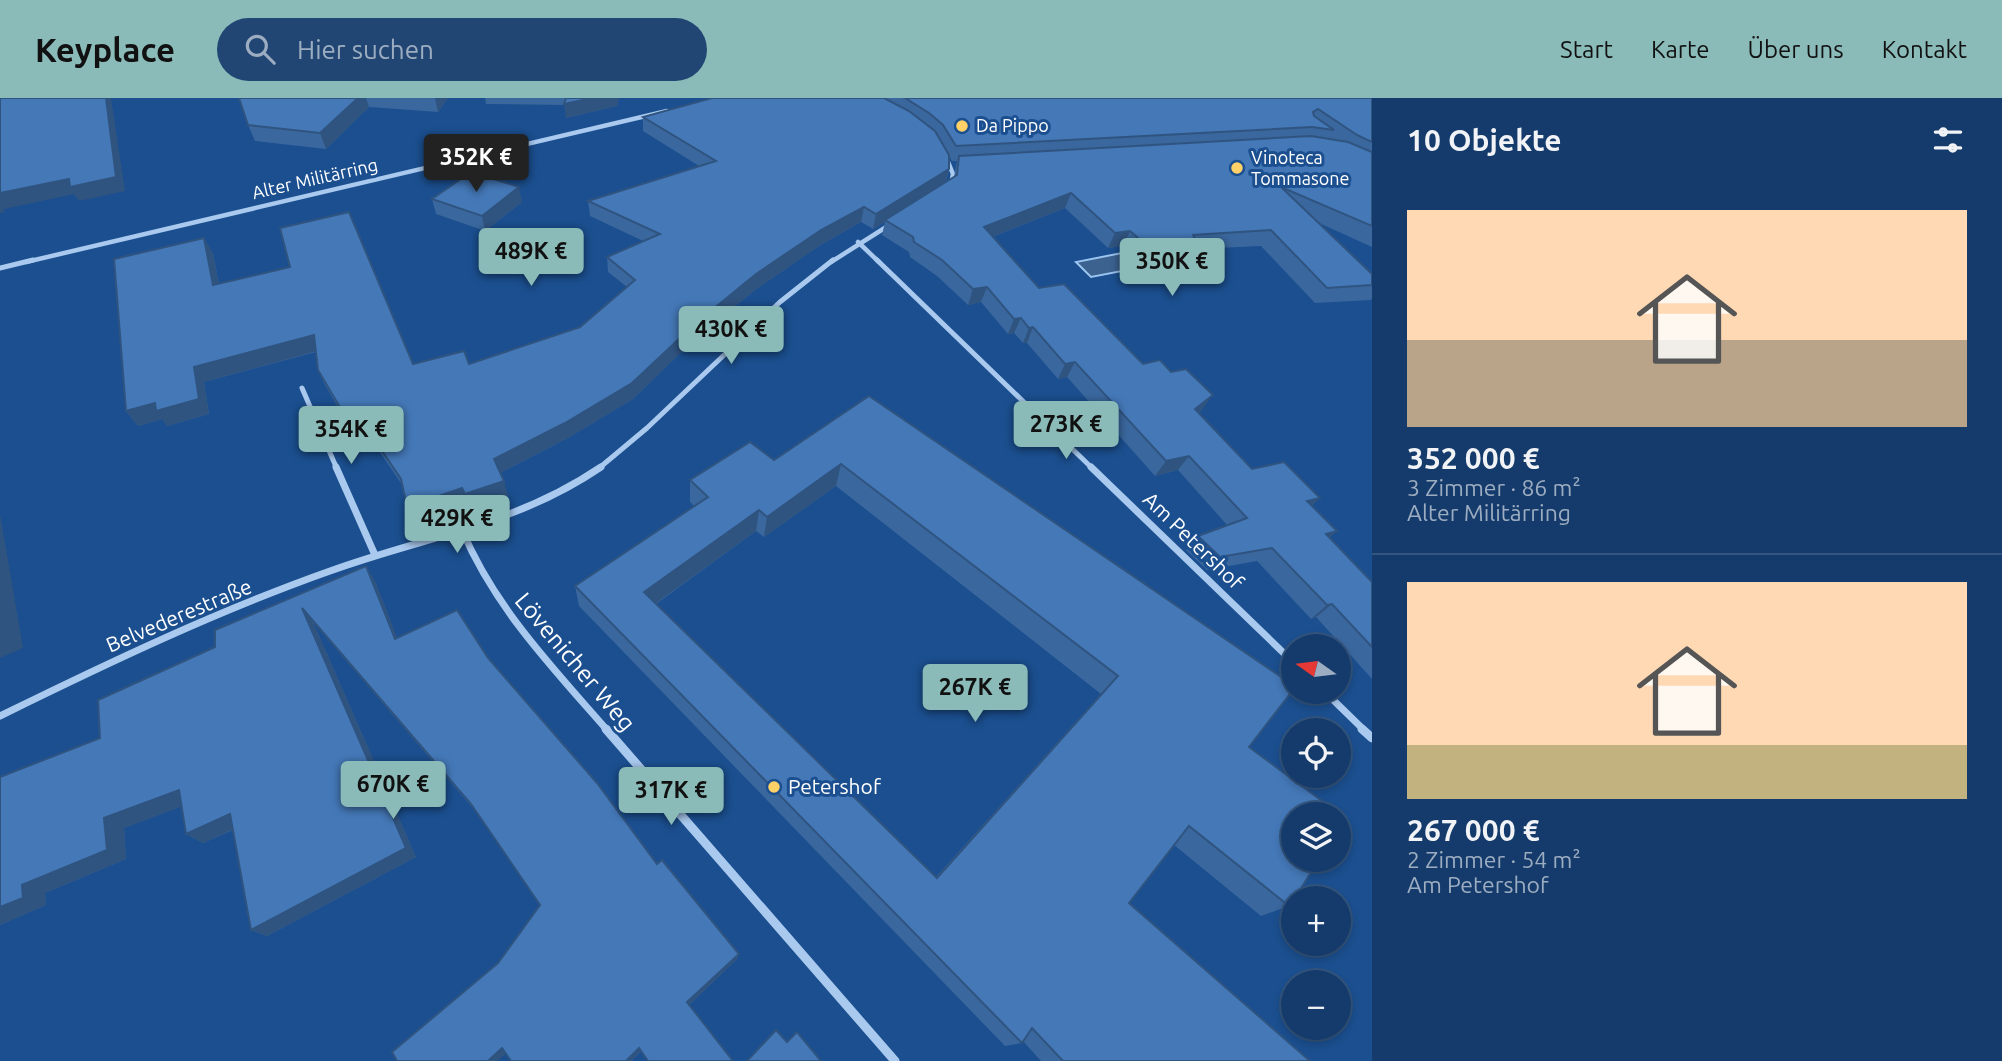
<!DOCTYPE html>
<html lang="de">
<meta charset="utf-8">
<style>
:root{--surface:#143b6b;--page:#214673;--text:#f1f3f6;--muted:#9dadc1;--line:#33557e;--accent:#8bbbb9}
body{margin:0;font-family:Ubuntu,sans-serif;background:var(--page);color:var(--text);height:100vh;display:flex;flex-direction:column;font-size:26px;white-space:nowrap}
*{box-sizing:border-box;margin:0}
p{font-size:23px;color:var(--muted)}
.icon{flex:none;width:38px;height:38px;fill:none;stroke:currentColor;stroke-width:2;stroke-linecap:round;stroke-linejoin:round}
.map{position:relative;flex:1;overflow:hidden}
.panel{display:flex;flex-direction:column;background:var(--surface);width:630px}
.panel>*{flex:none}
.needle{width:46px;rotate:284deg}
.buttons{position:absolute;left:1281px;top:536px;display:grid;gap:14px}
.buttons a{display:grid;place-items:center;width:70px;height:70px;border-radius:50%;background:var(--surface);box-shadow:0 4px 10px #0003,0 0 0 2px var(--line);font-size:35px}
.price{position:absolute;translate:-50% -60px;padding:0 16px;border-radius:7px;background:var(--accent);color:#111;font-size:23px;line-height:46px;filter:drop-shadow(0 2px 4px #0008)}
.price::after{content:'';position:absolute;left:50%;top:42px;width:21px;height:16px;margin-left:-10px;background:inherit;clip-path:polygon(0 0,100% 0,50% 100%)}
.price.on{background:#222;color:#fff}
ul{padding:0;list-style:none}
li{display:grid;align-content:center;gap:14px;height:371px;padding:0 35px}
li+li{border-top:2px solid var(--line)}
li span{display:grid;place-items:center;height:217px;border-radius:0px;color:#555}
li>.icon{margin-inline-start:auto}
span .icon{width:126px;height:126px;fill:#fffc;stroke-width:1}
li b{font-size:30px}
h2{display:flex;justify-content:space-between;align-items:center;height:84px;padding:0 35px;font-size:30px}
header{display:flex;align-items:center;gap:42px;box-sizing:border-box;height:98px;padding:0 35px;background:var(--accent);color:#111}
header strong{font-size:33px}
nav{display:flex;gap:38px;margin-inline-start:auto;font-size:24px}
.search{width:490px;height:63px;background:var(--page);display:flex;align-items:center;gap:18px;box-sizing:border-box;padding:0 24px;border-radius:38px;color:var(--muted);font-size:26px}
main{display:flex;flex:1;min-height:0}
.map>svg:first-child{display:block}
.water{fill:#3c6290;stroke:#9cc4f0;stroke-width:2}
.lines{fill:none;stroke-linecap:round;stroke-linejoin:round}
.minor-far3{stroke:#a9c9ee;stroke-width:4.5}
.minor-far2{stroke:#a9c9ee;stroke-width:5}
.minor-far1{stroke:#a9c9ee;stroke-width:7}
.minor{stroke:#a9c9ee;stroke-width:9}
.wall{fill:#3a679d;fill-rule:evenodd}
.shaded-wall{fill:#305480}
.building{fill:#4478b7;stroke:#305480;stroke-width:2;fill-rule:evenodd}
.poi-dot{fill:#ffd166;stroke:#1b4f8f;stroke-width:2.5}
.labels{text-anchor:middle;stroke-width:6;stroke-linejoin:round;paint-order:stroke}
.far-poi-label{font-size:18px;fill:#fff;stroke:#1b4f8f;text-anchor:start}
.far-street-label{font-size:18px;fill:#fff;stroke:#1b4f8f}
.street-label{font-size:21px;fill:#fff;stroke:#1b4f8f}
.poi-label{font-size:21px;fill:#fff;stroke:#1b4f8f;text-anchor:start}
.near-street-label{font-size:24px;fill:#fff;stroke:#1b4f8f}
</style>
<header>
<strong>Keyplace</strong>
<div class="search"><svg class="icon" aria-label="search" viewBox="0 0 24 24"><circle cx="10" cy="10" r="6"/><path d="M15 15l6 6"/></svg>Hier suchen</div>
<nav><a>Start</a><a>Karte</a><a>Über uns</a><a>Kontakt</a></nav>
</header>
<main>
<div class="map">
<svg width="1372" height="963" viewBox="0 0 1372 963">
<rect width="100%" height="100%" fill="#1b4f8f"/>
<path class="water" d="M1127,154L1143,169L1091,179L1076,164Z"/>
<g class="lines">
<g class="minor-far3">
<path d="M946,59L953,76L951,87"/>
<path d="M858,144L879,164"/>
<path d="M26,164L667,13"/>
<path d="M831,164L891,126"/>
</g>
<g class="minor-far2">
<path d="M877,162L1093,371"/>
<path d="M0,170L33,162"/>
<path d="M302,290L337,371"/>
<path d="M598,371L647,330L780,204L833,162"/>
</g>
<g class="minor-far1">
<path d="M336,369L375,457"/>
<path d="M1091,369L1293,564"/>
<path d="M462,432C495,510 552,569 607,632"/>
<path d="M1324,593L1364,632"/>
<path d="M0,618C108,565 217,513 330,473C426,438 514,428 601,369"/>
</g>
<g class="minor">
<path d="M606,631L895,963"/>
<path d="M1362,631L1372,640"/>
</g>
</g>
<g class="wall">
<path d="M239,0H448L438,14L369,9L326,51L255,43L248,27Z"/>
<path d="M485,0H619L617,8L566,20L565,7L486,6Z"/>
<path d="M712,0H1372V149L1319,125L1372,176V200L1371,202L1315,205L1261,148L1196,151L1189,163L1148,171L1123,148L1108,150L1065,110L992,139L1039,190L1143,266L1202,312L1198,315L1252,371L1320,400L1311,408L1337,433L1329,440L1372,484V581L1316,519L1311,521L1257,463L1207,472L1186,452L1198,438L1227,427L1178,372L1155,378L1067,279L1058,281L1027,245H1023L1014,235L1008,236L981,204L968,207L937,178L910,159L909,154L882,137L885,124L873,131L861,124L819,148L755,192L696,240L633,301L568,340L500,375L508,398L470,410L467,404L414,423L403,388L366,334L355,338L325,287L318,272L316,254L204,284L209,316L167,328L162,321L138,328L126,313L213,155L219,186L413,266H469L580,229L627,189L608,174L607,159L643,143L590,118L588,103L699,68L643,33V19ZM949,58L952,63H957L954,79L946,84L949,71Z"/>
<path d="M432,101L522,104L485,133L436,116Z"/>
<path d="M869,298L1249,649L1305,764L1289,808L1261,818L1174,747L1129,805L1310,963H1041L1023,943L1022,945L1005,948L579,508L575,488L694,408L690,404V382L774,362ZM836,388L1101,596L936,779L656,506L756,433L764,439Z"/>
<path d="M375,483L397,540L488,560L657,766L739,856L737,861L631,963H511L498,865L540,807L478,716L313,524L416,759L267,838L251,832L233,732L203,745L186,736L182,708L124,730L126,761L45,795L46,807L0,827V679L100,640L98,602Z"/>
</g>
<g class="shaded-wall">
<path d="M106,0H111L125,93L79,103L74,96L4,111L5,114L0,115V95Z"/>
<path d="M358,0H366L369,9L326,51L320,35Z"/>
<path d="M435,0H448L438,14Z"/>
<path d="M592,0H619L617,8L566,20L564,6Z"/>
<path d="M949,71L945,86L885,122V124L873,131L876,116Z"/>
<path d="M519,89L522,104L485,133L482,118Z"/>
<path d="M1071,95L1065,110L979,144L984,129Z"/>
<path d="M864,109L861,124L819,148L755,192L696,240L633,301L568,340L498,376L494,361L696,225L756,176L821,132Z"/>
<path d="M1130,133L1123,148L1108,150L1115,135Z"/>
<path d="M204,140L213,155L222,203L213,187Z"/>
<path d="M1198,148L1189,163L1148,171L1157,156Z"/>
<path d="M987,189L981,204L968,207L973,191Z"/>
<path d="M1021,220L1014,235L1008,236L1014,221Z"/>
<path d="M1033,229L1027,245H1023L1029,230Z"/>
<path d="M314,237L321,252L204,284L209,316L167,328L162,321L138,328L126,313L194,269Z"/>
<path d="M1075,264L1067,279L1058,281L1065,266Z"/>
<path d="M1213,297L1202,312L1184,326L1195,311Z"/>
<path d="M359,319L366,334L355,338L348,323Z"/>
<path d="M1189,358L1178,372L1155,378L1166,363Z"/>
<path d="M841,366L836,388L764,439L767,419Z"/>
<path d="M504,383L508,398L470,410L465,396Z"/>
<path d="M462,390L467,404L414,423L407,409Z"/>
<path d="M1320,400L1305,414L1307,403Z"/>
<path d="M759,412L756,433L645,513L644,494Z"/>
<path d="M0,416L23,550L0,560Z"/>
<path d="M1337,433L1321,447L1326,436Z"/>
<path d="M366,468L375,483L403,555L395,541Z"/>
<path d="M1332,506L1316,519L1311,521L1327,507Z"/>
<path d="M302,510L313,524L416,759L267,838L251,832Z"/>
<path d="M179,692L196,703L124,730L126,761L45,795L46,807L0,827V809L22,787L104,720Z"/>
<path d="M230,716L245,726L203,745L186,736Z"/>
<path d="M739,856L737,861L687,909V904Z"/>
<path d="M502,950L509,953L498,963H488Z"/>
<path d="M639,950L641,953L631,963H626Z"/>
</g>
<g class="building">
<path d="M0,0H106L116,79L70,89L69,81L0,95Z"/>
<path d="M239,0H358L320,35L248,27Z"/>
<path d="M566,0H592L564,6Z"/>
<path d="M712,0H884L909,13L935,33L949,57V71L876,116L864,109L821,132L756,176L696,225L632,285L565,325L494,361L504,383L465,396L462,390L407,409L401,381L359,319L348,323L318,272L314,237L194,269L199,301L156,313L155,305L126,313L114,161L204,140L213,187L290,169L280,130L349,114L413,266L464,253L469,266L580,229L635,182L607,159L660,136L588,103L716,63L643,19Z"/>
<path d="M905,0H1372V44L1357,37L1318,11L1313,14L1314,18L1334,32L1312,29L956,48L943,27L929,15Z"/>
<path d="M1311,38L1348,44L1372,54V128L1281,89L1372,176V187L1327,190L1271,132L1193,137L1198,148L1157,156L1130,133L1115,135L1071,95L984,129L1039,190L1064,186L1143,266L1160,262L1171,274L1186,271L1213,297L1195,311L1252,371L1284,364L1320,400L1307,403L1337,433L1326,436L1372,484V549L1332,506L1327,507L1272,450L1220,459L1198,438L1247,420L1189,358L1166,363L1075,264L1065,266L1033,229L1029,230L1021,220L1014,221L987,189L973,191L942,162L914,144L913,139L885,122L957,77L959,58Z"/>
<path d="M471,74L519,89L482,118L432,101Z"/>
<path d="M869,298L1293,587V592L1249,649L1337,714L1336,716H1293V761H1307L1305,764L1313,771L1295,800H1293V802L1289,808L1189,728L1129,805L1310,963H1063L1032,930L1022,945L575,488L708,399L690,382L750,344L774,362ZM841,366L1118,578L937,780L644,494L759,412L767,419Z"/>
<path d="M366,468L395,541L457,512L488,560L597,685L657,766L662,762L739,856L687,904L733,963H648L639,950L626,963H511L502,950L488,963H397L392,954L498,865L540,807L471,706L302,510L406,750L251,832L230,716L186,736L179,692L104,720L107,752L22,787L23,800L0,809V679L100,640L98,602L215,549V532Z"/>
<path d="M776,932L787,944L797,934L821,963H747Z"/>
</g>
<g class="poi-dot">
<circle cx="962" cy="28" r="7"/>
<circle cx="1237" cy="70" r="7"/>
<circle cx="774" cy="689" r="7"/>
</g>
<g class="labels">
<g class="far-poi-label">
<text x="976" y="34">Da Pippo</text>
<text x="1251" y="66">Vinoteca<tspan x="1251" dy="21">Tommasone</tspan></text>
</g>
<g class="far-street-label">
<text transform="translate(315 81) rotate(-13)" y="6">Alter Militärring</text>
</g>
<g class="street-label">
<text transform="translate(1193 443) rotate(44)" y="7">Am Petershof</text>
<text transform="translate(179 518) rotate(-23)" y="7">Belvederestraße</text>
</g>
<g class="poi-label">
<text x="788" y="696">Petershof</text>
</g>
<g class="near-street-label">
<text transform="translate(575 564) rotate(50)" y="8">Lövenicher Weg</text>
</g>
</g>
</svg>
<div class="buttons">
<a><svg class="needle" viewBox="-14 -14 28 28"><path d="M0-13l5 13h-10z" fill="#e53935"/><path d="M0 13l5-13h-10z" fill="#9dadc1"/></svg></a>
<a><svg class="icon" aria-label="locate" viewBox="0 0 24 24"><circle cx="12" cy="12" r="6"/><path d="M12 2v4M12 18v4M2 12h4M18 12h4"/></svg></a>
<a><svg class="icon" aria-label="layers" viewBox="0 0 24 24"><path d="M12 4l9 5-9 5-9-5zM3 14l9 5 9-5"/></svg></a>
<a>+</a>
<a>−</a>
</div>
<b class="price on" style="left:476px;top:96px">352K €</b>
<b class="price" style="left:531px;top:190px">489K €</b>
<b class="price" style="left:1172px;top:200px">350K €</b>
<b class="price" style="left:731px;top:268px">430K €</b>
<b class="price" style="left:1066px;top:363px">273K €</b>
<b class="price" style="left:351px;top:368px">354K €</b>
<b class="price" style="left:457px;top:457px">429K €</b>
<b class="price" style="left:975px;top:626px">267K €</b>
<b class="price" style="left:393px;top:723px">670K €</b>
<b class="price" style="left:671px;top:729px">317K €</b>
</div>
<section class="panel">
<h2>10 Objekte<svg class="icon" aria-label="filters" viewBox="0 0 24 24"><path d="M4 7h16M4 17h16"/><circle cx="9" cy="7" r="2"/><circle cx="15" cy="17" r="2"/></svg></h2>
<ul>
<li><span style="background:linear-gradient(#ffd9b3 60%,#b9a48a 0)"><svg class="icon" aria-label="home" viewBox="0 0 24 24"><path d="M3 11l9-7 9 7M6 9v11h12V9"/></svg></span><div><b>352 000 €</b><p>3 Zimmer · 86 m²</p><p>Alter Militärring</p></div></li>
<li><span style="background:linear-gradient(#ffd9b3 75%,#c2b280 0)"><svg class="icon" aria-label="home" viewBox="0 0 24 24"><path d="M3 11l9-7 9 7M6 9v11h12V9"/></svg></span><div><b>267 000 €</b><p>2 Zimmer · 54 m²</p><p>Am Petershof</p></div></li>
</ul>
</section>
</main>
